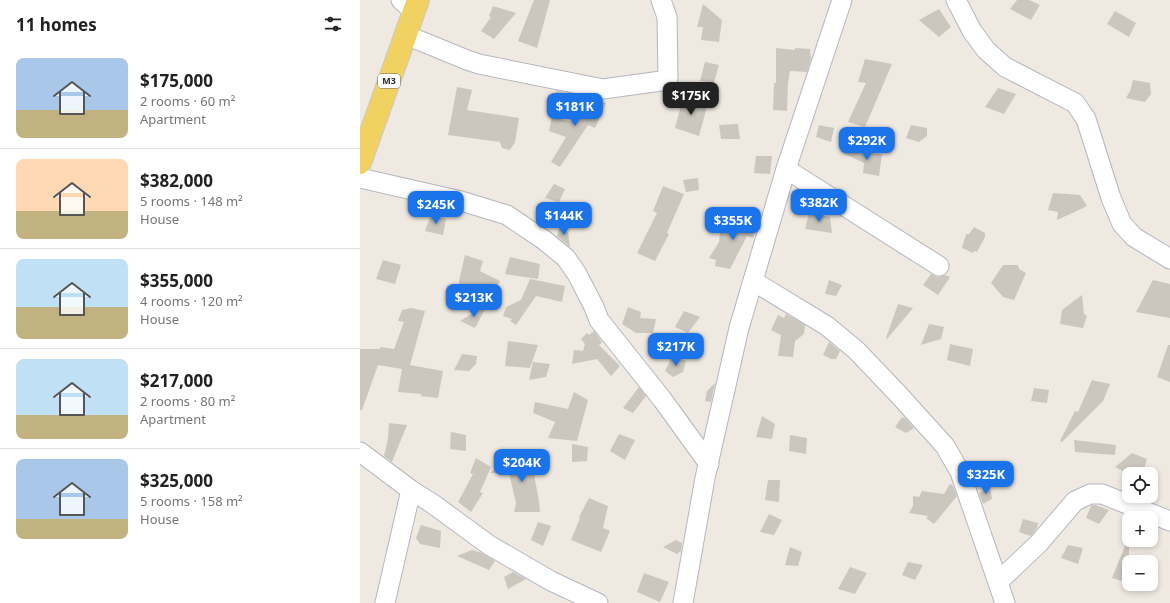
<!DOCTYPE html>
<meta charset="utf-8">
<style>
:root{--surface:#fff;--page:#f2f2f2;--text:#222;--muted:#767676;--line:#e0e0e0;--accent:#1a73e8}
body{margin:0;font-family:"Noto Sans",sans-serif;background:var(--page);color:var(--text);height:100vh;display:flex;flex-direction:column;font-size:15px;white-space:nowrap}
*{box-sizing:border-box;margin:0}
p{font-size:13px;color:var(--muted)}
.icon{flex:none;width:22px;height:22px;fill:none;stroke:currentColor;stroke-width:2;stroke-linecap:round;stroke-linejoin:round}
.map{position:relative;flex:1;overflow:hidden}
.panel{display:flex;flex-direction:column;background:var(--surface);width:360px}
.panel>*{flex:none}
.controls{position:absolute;left:762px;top:467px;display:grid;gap:8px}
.controls a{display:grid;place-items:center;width:36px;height:36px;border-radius:8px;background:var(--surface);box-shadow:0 2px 6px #0003;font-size:20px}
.price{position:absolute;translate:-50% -34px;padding:0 9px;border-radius:8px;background:var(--accent);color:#fff;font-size:13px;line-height:26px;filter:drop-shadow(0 1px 2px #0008)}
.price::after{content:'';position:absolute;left:50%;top:24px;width:12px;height:9px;margin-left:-6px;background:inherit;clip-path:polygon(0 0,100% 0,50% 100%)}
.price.active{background:#222;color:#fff}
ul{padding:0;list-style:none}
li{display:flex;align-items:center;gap:12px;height:100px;padding:0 16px}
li+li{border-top:1px solid var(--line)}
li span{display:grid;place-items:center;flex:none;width:112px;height:80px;border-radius:8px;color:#555}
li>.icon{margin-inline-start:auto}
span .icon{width:48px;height:48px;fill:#fffc;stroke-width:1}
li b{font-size:17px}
h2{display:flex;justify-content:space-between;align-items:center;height:48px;padding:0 16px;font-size:17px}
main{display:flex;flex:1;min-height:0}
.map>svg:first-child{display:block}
.building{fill:#cbc7bf}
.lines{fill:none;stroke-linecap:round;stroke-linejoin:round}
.minor-casing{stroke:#b4b7c1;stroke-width:21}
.major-casing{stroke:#c9c9c9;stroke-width:24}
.minor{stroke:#fff;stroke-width:19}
.major{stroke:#f2d163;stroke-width:22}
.labels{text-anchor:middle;stroke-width:3;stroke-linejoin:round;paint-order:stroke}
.shield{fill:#fff;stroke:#6d6d6d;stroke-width:1}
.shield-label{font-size:9px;font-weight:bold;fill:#2e2e2e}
</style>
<main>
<section class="panel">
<h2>11 homes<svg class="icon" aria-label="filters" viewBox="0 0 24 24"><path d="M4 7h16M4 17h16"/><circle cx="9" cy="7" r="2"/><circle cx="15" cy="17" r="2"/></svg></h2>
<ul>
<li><span style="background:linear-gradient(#a9c7e8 65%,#c2b280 0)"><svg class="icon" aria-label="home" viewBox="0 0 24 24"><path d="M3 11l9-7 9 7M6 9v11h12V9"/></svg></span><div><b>$175,000</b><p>2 rooms · 60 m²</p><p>Apartment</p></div></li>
<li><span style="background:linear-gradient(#ffd9b3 65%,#c2b280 0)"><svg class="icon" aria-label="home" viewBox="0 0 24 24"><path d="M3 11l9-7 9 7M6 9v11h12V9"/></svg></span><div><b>$382,000</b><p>5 rooms · 148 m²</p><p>House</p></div></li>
<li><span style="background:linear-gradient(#bfe0f5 60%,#c2b280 0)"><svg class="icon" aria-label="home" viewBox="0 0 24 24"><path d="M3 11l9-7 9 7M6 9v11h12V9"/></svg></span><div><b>$355,000</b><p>4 rooms · 120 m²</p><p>House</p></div></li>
<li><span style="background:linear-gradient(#bfe0f5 70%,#c2b280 0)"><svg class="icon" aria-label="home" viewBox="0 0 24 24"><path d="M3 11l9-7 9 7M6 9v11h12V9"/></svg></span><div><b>$217,000</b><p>2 rooms · 80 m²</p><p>Apartment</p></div></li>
<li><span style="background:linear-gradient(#a9c7e8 75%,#c2b280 0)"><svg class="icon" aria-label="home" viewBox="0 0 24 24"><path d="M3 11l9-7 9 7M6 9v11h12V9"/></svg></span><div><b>$325,000</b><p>5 rooms · 158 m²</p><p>House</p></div></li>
</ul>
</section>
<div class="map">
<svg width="810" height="603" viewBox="0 0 810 603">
<rect width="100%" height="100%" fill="#efe9e1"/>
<g class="building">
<path d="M174,0H190L177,48L158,41Z"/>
<path d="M657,0H669L680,5L671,20L650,9Z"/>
<path d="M343,4L362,20L359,42L341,40L343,27H337Z"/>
<path d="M133,6L156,13L134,39L121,31L131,17L129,16Z"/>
<path d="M579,9L591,27L579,37L559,20Z"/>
<path d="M755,11L776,23L769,37L747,24Z"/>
<path d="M416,48L435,50V48L450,49L451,58L447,72L430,71L428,83L427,111L413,110L414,83H416Z"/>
<path d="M505,59L532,64L505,127L488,122L506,83L498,82Z"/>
<path d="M345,62L359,65L354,82L340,81Z"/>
<path d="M773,80L790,83L791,94L785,102L766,98L770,91Z"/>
<path d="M97,87L112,90L107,110L159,118L155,142L150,150L142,148L140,142L88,135Z"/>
<path d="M638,88L656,94L644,114L625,107Z"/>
<path d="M196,91L240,100L246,103L235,128L228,125L200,167L191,162L206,137L189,131L192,117L217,123L228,98L196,94Z"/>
<path d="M323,98L348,103L339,136L315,128Z"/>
<path d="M378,124L380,139H361L359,125Z"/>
<path d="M459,125L474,128L471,142L456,137Z"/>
<path d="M551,125L567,128V136L559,142L546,138Z"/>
<path d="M482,150L522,154L519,176L503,173L504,163L481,152Z"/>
<path d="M396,156H412L410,174L394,173Z"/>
<path d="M338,178L339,190L326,192L323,180Z"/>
<path d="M194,184L205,189L199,202L185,198Z"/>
<path d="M303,186L324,194L307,233L309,234L295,261L277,253L297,213L293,211Z"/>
<path d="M693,193L720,195L727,206L719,210L697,220L698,212L688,210Z"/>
<path d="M449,213L470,217L472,233L445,229Z"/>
<path d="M71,215L86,219L83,235L65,231Z"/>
<path d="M381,217L399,220L393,238L387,236L370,269L355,266L356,260L349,258L359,242L361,221L380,222Z"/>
<path d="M614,227L625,233V237L617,252L614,251L613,253L602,248L606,234H609Z"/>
<path d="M199,228L208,232L210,247L197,236Z"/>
<path d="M105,255L123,261L120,271L140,281L134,293L116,287L115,290L99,286V281Z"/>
<path d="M150,257L180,264L178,279L145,274Z"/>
<path d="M23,260L41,265L35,284L16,279Z"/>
<path d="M643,265H658L659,269L666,273L654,300L643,297L631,283Z"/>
<path d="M571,274L578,277L585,275L590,277L578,295L563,285Z"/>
<path d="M170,279L205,286L202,302L176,296L156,325L150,321L152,319L143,316L146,307L161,300Z"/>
<path d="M469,280L482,285L476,296L465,294Z"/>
<path d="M793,280L810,284V318L776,312Z"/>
<path d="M722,295L724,314L727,316L723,328L700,324L702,310Z"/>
<path d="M128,304L115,328L100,321Z"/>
<path d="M538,304L553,308L527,339L526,338Z"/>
<path d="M268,307L281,312L280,318L296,319L293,333H276L262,324Z"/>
<path d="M51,308L65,311L50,365L83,371L78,398L61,396V394L38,392L42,369L18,365L2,410H0V349H20V347L34,349L44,322L38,321L42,310Z"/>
<path d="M324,311L340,317L328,333L315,327Z"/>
<path d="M426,314L445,325L444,334L435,341L433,357L418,356L421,335L411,330L418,315L424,318Z"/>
<path d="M569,324L584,327L581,339L561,345Z"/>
<path d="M234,331L242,342L239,345L260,366L251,376L237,359L212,364L214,350L223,351L225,344L221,339L227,333L229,335Z"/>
<path d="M148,341L178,345L170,368L145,366Z"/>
<path d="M469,342L480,351L476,359H471L463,355Z"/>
<path d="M590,344L613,349L610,366L587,360Z"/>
<path d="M808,345H810V382L797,377Z"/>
<path d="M102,354L117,356L116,364L109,371L94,370Z"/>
<path d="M312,356L326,361L323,372L313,377L305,371Z"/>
<path d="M173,362L190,364L186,377L169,380Z"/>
<path d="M732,380L750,384L743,401L702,442L700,441L715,411L718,412Z"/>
<path d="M355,383L351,402L345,401L347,391Z"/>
<path d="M279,387L286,396L273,413L263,408Z"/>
<path d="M674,388L689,390L687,403L671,401Z"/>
<path d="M214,392L228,400L217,441L188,438L195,422L173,413L175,402L208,409Z"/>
<path d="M402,416L415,424L412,439L396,437Z"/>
<path d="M542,417L546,419L554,428L546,433L535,427Z"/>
<path d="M29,423L47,425L32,462L24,456L28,439Z"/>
<path d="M91,432L106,435V451L90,449Z"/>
<path d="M259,434L275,440L265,460L250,451Z"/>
<path d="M430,435L447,438L446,454L429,451Z"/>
<path d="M714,440L756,445L755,455L715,452Z"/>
<path d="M212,444L228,447L227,461L212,462Z"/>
<path d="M772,453L787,459L784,469L778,474H768L755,467Z"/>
<path d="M162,455L173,457L172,469H173L179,501L180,512H154L156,503L149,473H130L149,457L160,463Z"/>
<path d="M116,458L131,467L120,492L123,493L111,512L98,502L113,474L110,473Z"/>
<path d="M408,480H420L419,502L405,500Z"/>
<path d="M590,484L593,486L597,496L574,524L566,518L568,516L549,513L553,506V496L559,497L562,491L584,494Z"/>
<path d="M630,486L632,499L623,504L619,493Z"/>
<path d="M229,498L248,506L243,528L250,531L241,552L211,540L220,518L219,517Z"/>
<path d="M732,505H735L749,510L739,524L726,518L731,506Z"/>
<path d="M409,514L422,520L414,535L400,532Z"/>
<path d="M663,519L678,523L677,528L671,536L659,532Z"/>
<path d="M178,522L191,526L183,546L171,540Z"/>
<path d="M61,525L81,531L80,548L60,544L56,538Z"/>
<path d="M769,536V583L752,578Z"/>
<path d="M316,540L322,543L321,551L317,554L303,547Z"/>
<path d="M708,545L723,548L718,564L701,558Z"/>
<path d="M430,547L442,552L438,566L425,565Z"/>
<path d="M112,550L122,553L135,561L129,570L97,556Z"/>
<path d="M548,562L563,565L555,580L542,575Z"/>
<path d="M490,567L507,573L495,594L478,589Z"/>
<path d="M153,572L166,579L148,589L144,577Z"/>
<path d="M284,573L309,582L300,602L277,592Z"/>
</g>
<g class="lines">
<g class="minor-casing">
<g id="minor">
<path d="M41,0L55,12"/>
<path d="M596,0L612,31L626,50L645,67L715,103L726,119L751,198L762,224L774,237L810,259"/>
<path d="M46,35L107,60L119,64L243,89L301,81L308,78L307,17L301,0"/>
<path d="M426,169L579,266"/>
<path d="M0,178L101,201L147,215L184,240L206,258L217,274L234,307L239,320L302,399L349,464"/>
<path d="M393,281L467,326L496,350L539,395L585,446L600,472L645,603"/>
<path d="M0,452L51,490L73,504L129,545L191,581L238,603"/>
<path d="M638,582L679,543L715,501L730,494H742L810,521"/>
<path d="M25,603L51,490"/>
<path d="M323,603L345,478L379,328L426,169L482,0"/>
</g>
</g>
<g class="major-casing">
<path id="major" d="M0,163L58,0"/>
</g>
<use href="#minor" class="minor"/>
<use href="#major" class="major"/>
</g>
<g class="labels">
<rect class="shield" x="18" y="74" width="22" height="14" rx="3"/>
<g class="shield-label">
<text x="29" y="84">M3</text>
</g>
</g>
</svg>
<div class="controls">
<a><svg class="icon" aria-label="locate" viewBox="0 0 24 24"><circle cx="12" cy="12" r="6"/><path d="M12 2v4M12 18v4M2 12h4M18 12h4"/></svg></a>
<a>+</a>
<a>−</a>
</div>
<b class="price active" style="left:331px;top:116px">$175K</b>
<b class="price" style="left:215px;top:127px">$181K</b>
<b class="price" style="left:507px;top:161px">$292K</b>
<b class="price" style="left:459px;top:223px">$382K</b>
<b class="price" style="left:76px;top:225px">$245K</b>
<b class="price" style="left:204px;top:236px">$144K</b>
<b class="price" style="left:373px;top:241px">$355K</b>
<b class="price" style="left:114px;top:318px">$213K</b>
<b class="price" style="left:316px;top:367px">$217K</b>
<b class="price" style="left:162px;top:483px">$204K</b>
<b class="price" style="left:626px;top:495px">$325K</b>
</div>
</main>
